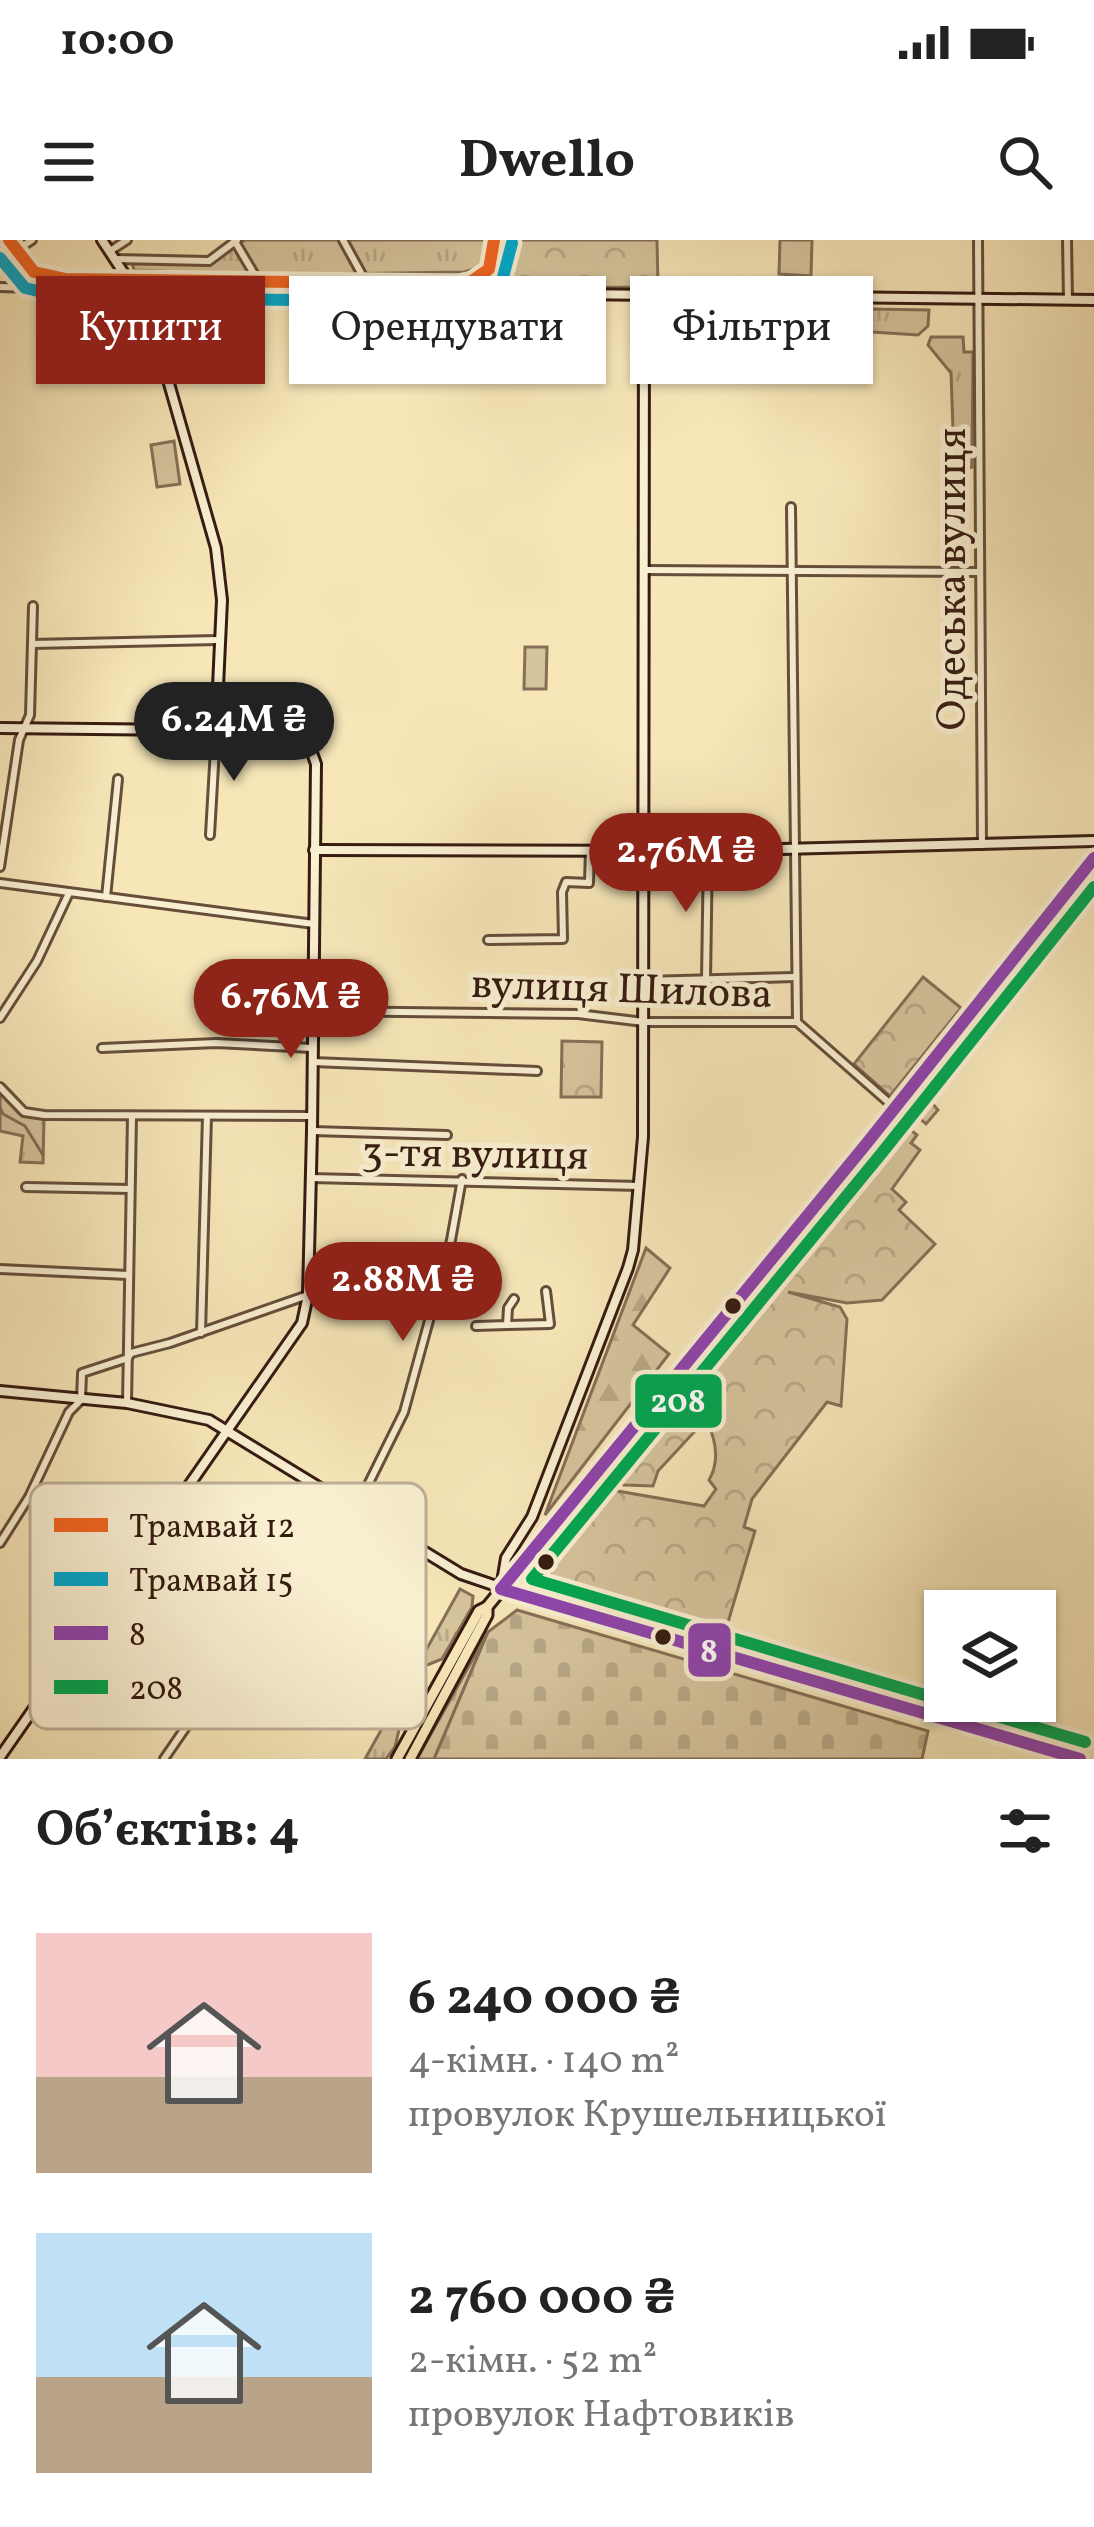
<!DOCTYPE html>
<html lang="uk">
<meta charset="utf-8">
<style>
:root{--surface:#fff;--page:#f2f2f2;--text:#222;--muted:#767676;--accent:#8f2418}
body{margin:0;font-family:Vollkorn,serif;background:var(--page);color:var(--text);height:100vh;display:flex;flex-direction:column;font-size:45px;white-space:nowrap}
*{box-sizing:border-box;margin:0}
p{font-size:39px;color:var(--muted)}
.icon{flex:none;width:66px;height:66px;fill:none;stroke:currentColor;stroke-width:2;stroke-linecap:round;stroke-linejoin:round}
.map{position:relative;height:1519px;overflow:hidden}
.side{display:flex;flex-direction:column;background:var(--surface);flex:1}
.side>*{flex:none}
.guide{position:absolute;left:36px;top:36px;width:1023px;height:108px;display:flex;gap:24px}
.tools{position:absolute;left:924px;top:1350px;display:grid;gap:24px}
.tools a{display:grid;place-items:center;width:132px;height:132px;border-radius:0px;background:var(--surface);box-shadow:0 3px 9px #0004;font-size:60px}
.price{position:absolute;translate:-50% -102px;padding:0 27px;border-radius:42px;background:var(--accent);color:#fff;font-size:39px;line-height:78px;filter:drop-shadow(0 3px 6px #0008)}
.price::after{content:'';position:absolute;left:50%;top:72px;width:36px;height:27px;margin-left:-18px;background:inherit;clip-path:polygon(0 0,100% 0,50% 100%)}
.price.active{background:#222;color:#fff}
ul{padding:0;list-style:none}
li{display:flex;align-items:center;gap:36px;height:300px;padding:0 36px}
li span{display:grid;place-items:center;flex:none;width:336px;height:240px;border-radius:0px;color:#555}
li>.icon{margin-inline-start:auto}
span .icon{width:144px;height:144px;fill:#fffc;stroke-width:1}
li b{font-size:51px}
h2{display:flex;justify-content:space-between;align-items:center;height:144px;padding:0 36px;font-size:51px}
.chip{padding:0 42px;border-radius:0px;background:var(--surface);box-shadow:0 3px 9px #0004;font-size:42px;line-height:108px}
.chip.active{background:var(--accent);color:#fff}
.status{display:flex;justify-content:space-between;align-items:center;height:84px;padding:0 60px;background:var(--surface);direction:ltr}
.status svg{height:33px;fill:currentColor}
header{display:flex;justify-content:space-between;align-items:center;height:156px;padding:0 36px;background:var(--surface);font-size:54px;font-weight:700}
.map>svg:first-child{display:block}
.grass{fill:url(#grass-tufts);stroke:#866f56;stroke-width:3}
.forest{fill:url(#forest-firs);stroke:#866f56;stroke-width:3}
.cemetery{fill:url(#cemetery-stones);stroke:#866f56;stroke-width:3}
.park{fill:url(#park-crowns);stroke:#866f56;stroke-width:3}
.pitch{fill:#d5c39c;stroke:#866f56;stroke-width:3}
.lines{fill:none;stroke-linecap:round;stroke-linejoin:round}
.stream{stroke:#826b53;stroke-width:3}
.street-casing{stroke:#664e3b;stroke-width:12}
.secondary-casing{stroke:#361b11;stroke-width:14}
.primary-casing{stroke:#361b11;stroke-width:15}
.street{stroke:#f9efd1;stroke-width:6}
.secondary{stroke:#f9efd1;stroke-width:8}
.primary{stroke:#f6e6b8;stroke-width:9}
.bus-1-casing{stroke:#f9efd1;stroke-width:21}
.bus-2-casing{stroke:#f9efd1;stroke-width:21}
.bus-1{stroke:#8e44ad;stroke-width:12}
.bus-2{stroke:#00a651;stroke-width:12}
.tram-1-casing{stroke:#f9efd1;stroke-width:21}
.tram-2-casing{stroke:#f9efd1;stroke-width:21}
.tram-1{stroke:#f26522;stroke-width:12}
.tram-2{stroke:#00a9ce;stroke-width:12}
.bus-dot{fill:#361b11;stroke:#f9efd1;stroke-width:4.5}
.labels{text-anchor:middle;stroke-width:10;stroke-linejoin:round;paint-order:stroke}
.street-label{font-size:42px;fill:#361b11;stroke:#f9efd1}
.key{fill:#f9efd1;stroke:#beaf97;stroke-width:3}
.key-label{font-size:33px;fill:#361b11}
.line-badge{stroke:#f9efd1;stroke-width:4.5}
.badge-label{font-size:33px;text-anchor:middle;font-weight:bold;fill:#fff}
</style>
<div class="status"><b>10:00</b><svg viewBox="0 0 49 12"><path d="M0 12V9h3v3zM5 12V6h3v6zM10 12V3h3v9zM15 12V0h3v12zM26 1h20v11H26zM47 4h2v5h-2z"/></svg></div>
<header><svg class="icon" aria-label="menu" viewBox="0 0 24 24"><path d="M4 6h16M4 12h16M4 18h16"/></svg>Dwello<svg class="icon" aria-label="search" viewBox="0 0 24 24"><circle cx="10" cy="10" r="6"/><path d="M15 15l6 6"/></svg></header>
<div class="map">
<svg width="1094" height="1519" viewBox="0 0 1094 1519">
<defs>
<pattern id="grass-tufts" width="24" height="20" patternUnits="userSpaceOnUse" patternTransform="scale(3)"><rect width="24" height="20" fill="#d5c39c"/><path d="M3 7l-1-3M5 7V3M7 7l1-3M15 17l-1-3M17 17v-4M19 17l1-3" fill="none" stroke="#b7a785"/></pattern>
<pattern id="forest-firs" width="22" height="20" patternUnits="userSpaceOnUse" patternTransform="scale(3)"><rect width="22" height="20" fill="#d5c39c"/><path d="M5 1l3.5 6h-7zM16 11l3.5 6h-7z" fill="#b7a785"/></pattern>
<pattern id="cemetery-stones" width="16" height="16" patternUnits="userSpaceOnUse" patternTransform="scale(3)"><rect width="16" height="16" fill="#d5c39c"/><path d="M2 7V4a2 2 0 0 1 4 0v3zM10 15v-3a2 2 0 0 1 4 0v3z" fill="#b7a785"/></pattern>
<pattern id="park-crowns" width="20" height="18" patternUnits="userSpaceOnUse" patternTransform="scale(3)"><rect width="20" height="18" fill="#d5c39c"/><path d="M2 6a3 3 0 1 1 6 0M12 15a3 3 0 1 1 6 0" fill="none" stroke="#b7a785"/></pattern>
</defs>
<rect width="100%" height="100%" fill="#f6e6b8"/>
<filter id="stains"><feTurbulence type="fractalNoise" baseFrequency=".00167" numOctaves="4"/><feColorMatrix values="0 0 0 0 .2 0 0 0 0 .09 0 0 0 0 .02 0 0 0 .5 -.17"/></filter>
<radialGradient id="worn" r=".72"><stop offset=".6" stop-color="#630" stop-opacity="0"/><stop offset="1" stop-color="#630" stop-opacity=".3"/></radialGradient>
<g class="grass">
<path d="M245,0H491C492,18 481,28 464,32L261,35L134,30L132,22L209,23Z"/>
<path d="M809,68L929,70L928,86L918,95L810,88Z"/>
<path d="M931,97H963L964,112H973L972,227L947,236L954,218L951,133L928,105Z"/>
<path d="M982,784L990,790L931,862L938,870L926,884L911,871Z"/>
<path d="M0,851L23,874L44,878L43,923L20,922L23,896L0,891Z"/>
<path d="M460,1349L473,1356L472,1367L442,1419L415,1430Z"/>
<path d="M488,1392L434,1519H417Z"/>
<path d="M400,1456L405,1463L395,1507L386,1519H365Z"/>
</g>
<path class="forest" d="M646,1008L670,1028L633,1085L669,1114L545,1275Z"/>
<path class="cemetery" d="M517,1370L928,1491L922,1519H434L488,1392Z"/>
<g class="park">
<path d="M502,0H657L658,47L509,48L502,36Z"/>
<path d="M923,737L961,768L890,856L854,824Z"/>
<path d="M562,801L602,802L601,857H561Z"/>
<path d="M900,881L917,895L911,903L920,910L892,949L906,962L899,970L935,1004L882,1060L847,1063L788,1052L840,1067L847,1079L841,1166L827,1162L752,1259L744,1287L755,1291L721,1406L554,1352L550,1346L551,1328L554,1327L551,1310L600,1248L704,1266L716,1249L709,1240C728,1207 702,1173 687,1142L760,1052L775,1050L769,1043Z"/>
<path d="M681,1149L688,1170L683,1174H689L696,1190L658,1231L653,1246L624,1245L610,1237Z"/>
</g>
<g class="pitch">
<path d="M780,0H812L811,36L779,34Z"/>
<path d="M174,201L180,244L157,247L151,205Z"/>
<path d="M525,407H547L546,449H524Z"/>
</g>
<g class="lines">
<path class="stream" d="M0,867L3,874L25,886L43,915"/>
<g class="street-casing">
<g id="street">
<path d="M234,0L263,49"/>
<path d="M343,0L372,53"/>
<path d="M978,0L982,605"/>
<path d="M1067,0L1068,59"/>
<path d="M110,11L127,0"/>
<path d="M9,15L32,0"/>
<path d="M115,19L209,21L237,0"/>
<path d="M0,47L32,48"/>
<path d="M791,267L797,782"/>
<path d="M644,330L979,332"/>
<path d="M32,404L218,400"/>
<path d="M210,595L216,491"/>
<path d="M0,627L19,500L30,475L33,366"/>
<path d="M0,643L314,684"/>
<path d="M106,657L118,539"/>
<path d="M488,700L563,699L562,652L566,642L589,643L590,610"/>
<path d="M706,739L708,611"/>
<path d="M644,741L795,737"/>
<path d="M315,771L578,774L644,782H797L895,868"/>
<path d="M0,778L37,721L69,653"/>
<path d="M102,808L216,803L312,808"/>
<path d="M313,822L537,831"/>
<path d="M0,847L24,872L44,875L311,876"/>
<path d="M313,891L447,895"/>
<path d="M310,938L639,946"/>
<path d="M26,947L130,949"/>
<path d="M0,1029L128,1035"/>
<path d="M507,1085L550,1084L546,1051"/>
<path d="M476,1086L507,1085L508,1068L514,1059"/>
<path d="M201,1093L207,876"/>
<path d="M127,1163L132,876"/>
<path d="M355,1271L404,1172L451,1000L462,939"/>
<path d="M0,1303L29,1257L69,1172L81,1160L82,1133L128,1118L131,1113L170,1103L308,1055"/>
<path d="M164,1519L340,1263"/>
</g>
</g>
<g class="secondary-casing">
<g id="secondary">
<path d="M0,0L33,48L1094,60"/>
<path d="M102,0L148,70L216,308L222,360L216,490"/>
<path d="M499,53L500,0"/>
<path d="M0,488L277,491L308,502L316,524L312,891L308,1055L302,1083L0,1517"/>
<path d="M314,610L708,611L1094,601"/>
<path d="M0,1151L127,1163L209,1180L461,1334L549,1364L1080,1519"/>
<path d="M501,1348L506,1318L532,1277L628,1028L633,1010L643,897L644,55"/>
</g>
</g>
<g class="primary-casing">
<g id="primary">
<path d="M542,1299L543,1344L549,1364"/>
<path d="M397,1519L479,1371L487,1367"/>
<path d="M410,1519L487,1375V1367L867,903L1094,618"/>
</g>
</g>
<use href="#street" class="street"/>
<use href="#secondary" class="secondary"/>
<use href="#primary" class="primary"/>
<g class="bus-1-casing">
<path id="bus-1" d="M1080,1519L501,1349L867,903L1094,618"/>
</g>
<g class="bus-2-casing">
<g id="bus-2">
<path d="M945,1461L532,1339L881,914L1094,647"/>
<path d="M946,1461L1085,1502"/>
</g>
</g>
<use href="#bus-1" class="bus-1"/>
<use href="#bus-2" class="bus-2"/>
<g class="tram-1-casing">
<path id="tram-1" d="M9,0L34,32L66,39L459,44L472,41L489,29L494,0"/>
</g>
<g class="tram-2-casing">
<path id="tram-2" d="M0,18L25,48L64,57L459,62L479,57L502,41L512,3"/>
</g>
<use href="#tram-1" class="tram-1"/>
<use href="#tram-2" class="tram-2"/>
</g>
<g class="bus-dot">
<circle cx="733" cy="1066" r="10"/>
<circle cx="546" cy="1322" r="10"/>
<circle cx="663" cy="1397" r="10"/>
</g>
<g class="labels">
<g class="street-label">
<text transform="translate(950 339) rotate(-90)" y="15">Одеська вулиця</text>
<text transform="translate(622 747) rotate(2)" y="15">вулиця Шилова</text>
<text transform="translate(475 912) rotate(1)" y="15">3-тя вулиця</text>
</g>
</g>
<rect x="30" y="1243" width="396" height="246" rx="18" class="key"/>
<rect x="54" y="1278" width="54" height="14" fill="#f26522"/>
<rect x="54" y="1332" width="54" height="14" fill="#00a9ce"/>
<rect x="54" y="1386" width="54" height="14" fill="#8e44ad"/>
<rect x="54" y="1440" width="54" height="14" fill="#00a651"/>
<g class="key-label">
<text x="129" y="1297">Трамвай 12</text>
<text x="129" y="1351">Трамвай 15</text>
<text x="129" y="1405">8</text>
<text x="129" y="1459">208</text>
</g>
<g class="line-badge">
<rect x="633" y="1132" width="91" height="58" rx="12" fill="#00a651"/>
<rect x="686" y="1381" width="47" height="58" rx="12" fill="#8e44ad"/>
</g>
<g class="badge-label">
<text x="678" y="1172">208</text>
<text x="709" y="1422">8</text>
</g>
<rect width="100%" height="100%" filter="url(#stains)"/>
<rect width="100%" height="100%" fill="url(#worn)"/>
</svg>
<div class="tools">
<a><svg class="icon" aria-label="layers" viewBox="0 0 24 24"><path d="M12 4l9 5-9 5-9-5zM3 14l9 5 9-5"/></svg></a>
</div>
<b class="price active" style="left:234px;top:544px">6.24M ₴</b>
<b class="price" style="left:686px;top:675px">2.76M ₴</b>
<b class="price" style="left:291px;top:821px">6.76M ₴</b>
<b class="price" style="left:403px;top:1104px">2.88M ₴</b>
<div class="guide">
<a class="chip active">Купити</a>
<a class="chip">Орендувати</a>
<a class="chip">Фільтри</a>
</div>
</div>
<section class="side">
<h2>Об’єктів: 4<svg class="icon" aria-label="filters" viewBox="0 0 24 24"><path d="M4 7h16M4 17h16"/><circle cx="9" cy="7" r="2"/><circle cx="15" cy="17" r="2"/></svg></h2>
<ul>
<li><span style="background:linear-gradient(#f6c9c9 60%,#b9a48a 0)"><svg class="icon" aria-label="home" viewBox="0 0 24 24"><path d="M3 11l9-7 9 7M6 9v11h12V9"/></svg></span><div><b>6 240 000 ₴</b><p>4-кімн. · 140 m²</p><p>провулок Крушельницької</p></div></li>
<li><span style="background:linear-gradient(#bfe0f5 60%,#b9a48a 0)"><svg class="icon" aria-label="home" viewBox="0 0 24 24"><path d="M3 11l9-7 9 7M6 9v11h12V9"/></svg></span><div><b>2 760 000 ₴</b><p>2-кімн. · 52 m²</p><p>провулок Нафтовиків</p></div></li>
</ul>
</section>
